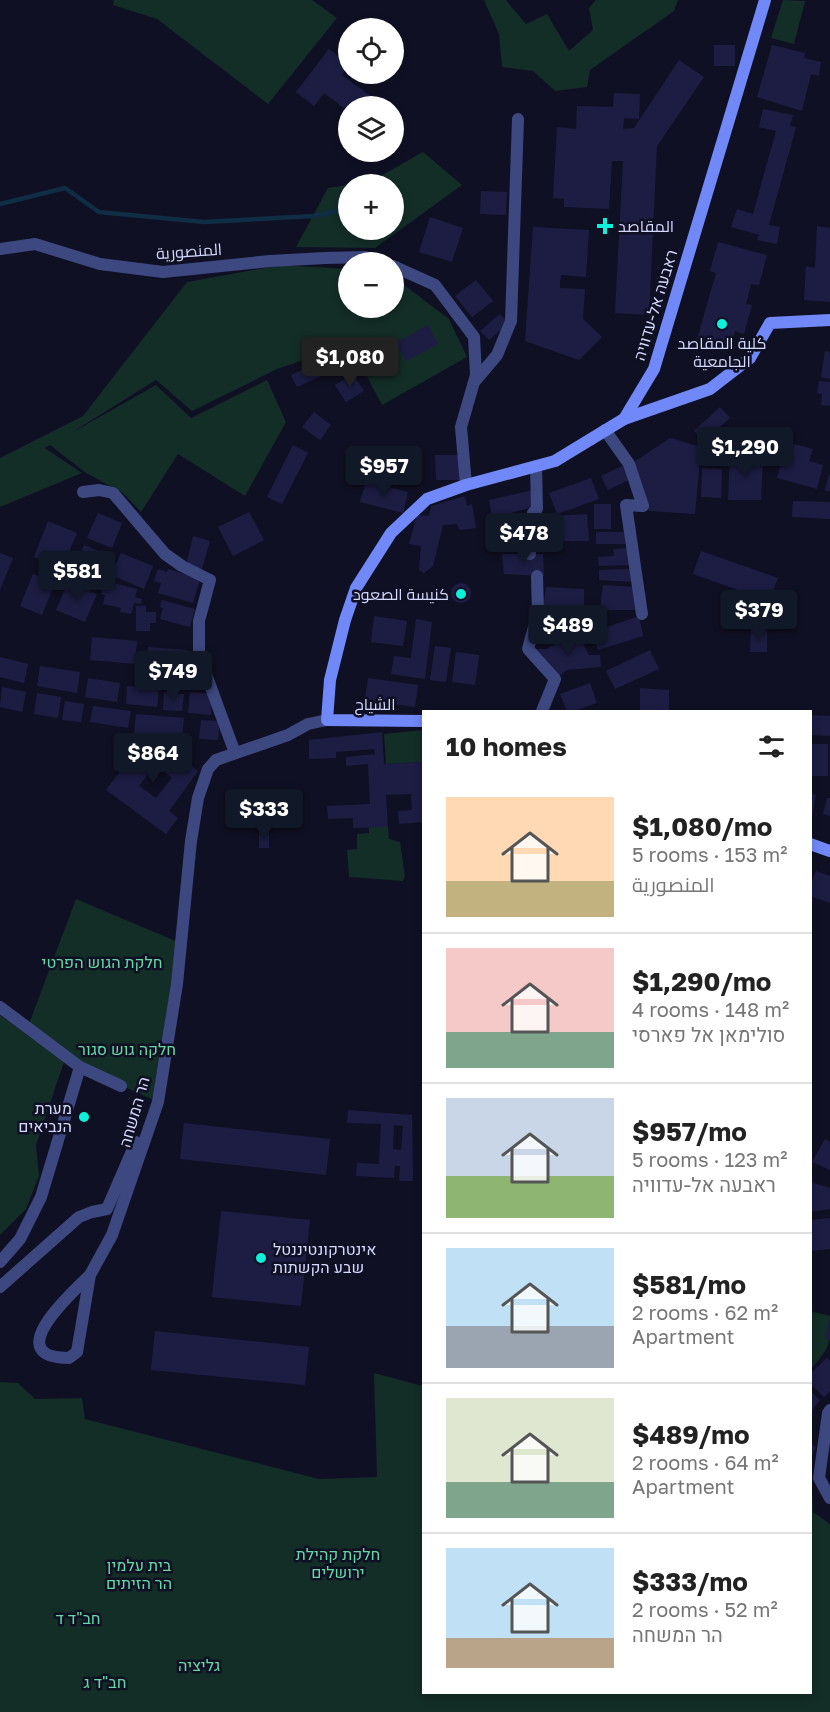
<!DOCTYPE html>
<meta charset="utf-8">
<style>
:root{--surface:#fff;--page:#f6f6f6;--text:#222;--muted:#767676;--line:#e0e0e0;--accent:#111827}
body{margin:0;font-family:"Golos Text",Cairo,Heebo,sans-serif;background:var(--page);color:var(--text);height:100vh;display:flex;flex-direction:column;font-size:22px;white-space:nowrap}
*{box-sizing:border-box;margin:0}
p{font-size:20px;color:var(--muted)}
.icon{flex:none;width:33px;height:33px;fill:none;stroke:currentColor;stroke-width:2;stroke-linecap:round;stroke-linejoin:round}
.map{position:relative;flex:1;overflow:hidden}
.panel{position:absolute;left:422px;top:710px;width:390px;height:984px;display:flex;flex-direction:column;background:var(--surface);border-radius:0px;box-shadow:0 3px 9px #0003}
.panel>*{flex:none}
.controls{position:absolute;left:338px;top:18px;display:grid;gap:12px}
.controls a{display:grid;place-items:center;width:66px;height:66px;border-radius:50%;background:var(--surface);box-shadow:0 3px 9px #0003;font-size:30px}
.price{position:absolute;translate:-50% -51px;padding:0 14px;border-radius:6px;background:var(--accent);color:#fff;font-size:20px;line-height:39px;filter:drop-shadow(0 2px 3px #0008)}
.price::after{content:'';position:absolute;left:50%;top:36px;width:18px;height:14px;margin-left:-9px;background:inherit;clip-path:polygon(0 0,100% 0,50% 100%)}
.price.selected{background:#222;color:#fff}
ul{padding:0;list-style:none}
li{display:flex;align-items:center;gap:18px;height:150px;padding:0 24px}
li+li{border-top:2px solid var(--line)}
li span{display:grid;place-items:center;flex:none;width:168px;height:120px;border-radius:0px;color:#555}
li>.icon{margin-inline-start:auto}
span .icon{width:72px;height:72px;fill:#fffc;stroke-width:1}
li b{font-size:26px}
h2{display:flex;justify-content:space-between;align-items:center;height:72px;padding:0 24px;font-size:26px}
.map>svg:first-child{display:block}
.green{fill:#132d27}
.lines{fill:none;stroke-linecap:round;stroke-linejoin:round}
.stream{stroke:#0f2d44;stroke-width:4.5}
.building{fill:#1d1d44;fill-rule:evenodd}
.street{stroke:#3d4880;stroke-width:12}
.secondary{stroke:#7189f8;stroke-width:12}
.poi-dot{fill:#0df1da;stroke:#101024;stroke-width:2}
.labels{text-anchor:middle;stroke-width:5;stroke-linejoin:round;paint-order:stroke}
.poi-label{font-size:16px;fill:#d5d8fd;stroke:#101024;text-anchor:start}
.street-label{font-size:16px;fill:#d5d8fd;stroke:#101024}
.park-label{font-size:16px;fill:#64d9a5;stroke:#101024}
</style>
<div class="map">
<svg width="830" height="1712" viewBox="0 0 830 1712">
<rect width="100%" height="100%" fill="#101024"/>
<g class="green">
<path d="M114,0H312L337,18L268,104L157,19L113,5Z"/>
<path d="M484,0H506L526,24L547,14L569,51L593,30L589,8L596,0H678L674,11L590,70L587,87L555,91L533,71L502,67L499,34Z"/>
<path d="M783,0L805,1L794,44L771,38Z"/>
<path d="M423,152L462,185L375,248L296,247L328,188L348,185V230H393V184H351L372,181Z"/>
<path d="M281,265L348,269V308H393V279L408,288L449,319L467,357L382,405L350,344L277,369L192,411L156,380L71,433L156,385L191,418L267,380L286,422L245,496L178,454L141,512L123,493L86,473L50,445L45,448L82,473L0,507V458L83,416L187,282Z"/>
<path d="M423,730V762L386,764L384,734Z"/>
<path d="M369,827H388L389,839L400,842L405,876L403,881L349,877L347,850L357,849V834L369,833Z"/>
<path d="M76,899L178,942L158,1102L80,1067L29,1024Z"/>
<path d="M0,1015L64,1062L36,1145L39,1176L26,1209L0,1235Z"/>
<path d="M810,1311L830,1316C830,1346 830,1347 810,1370Z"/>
<path d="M374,1373L423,1386V1692H810V1461L813,1512L830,1524V1712H0V1382L18,1383L35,1399L82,1398L85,1419L319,1479L377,1477Z"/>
</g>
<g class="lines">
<path class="stream" d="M0,204L65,188L99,212L204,222L313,216L348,209"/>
</g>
<g class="building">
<rect x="714" y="45" width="21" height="21"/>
<path d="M772,45L805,53L804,58L821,62L819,76L811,74L802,111L757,97Z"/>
<path d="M329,49L348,64L342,75L372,97L365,106H348V111L324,93L314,106L296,92Z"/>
<path d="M679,60L704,77L657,146L649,315L615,313L623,161H612L609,209L564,207V199L553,198L557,127L576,129L577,106L613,107L614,93L640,94L639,119L624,118L623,129L634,128Z"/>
<path d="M763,109L793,115L790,126L796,127L769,225L780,227L777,244L757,240L759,235L731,227L737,209L753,214L776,131L759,127Z"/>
<path d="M481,191L507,192L506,215L480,214Z"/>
<path d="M430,217L463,228L452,262L419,252Z"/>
<path d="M817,226L830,228V302L804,300L806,266L815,268Z"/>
<path d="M533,227L589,230L586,277L561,275L560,282V288L585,289L583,319L602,337L579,360L525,341Z"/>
<path d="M718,242L767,255L759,285L751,284L746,304L752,305L744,334L735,331L731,349L697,339L716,273L710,271Z"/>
<path d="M476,280L493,301L472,317L455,296Z"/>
<path d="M500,314L509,323L489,340L480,331Z"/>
<path d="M428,325L438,344L406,361L396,343Z"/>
<path d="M343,350L349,363L297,387L291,375Z"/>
<path d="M825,351L830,352V379L821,377Z"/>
<path d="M353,374L364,391L346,402L335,385Z"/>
<path d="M819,381L830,382V406L821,405L822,394L817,393Z"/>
<path d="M720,407L730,418L703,441L694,431Z"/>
<path d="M314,412L331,425L320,440L302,427Z"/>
<path d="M670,438L701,447L695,514L649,511L642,487L631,464Z"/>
<path d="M787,442L813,449L809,461L823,465L817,489L777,478Z"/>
<path d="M293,445L308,453L282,504L267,497Z"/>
<path d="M435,455H459L460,480H436Z"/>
<path d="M730,456L763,457L761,500H728Z"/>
<path d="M624,465L631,479L608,490L601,476Z"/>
<path d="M702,468L722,469L721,498L701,497Z"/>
<path d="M829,475H830V492L825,490Z"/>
<path d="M591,478L599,499L557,514L549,493Z"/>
<path d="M366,481L408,492L403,513L360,502Z"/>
<path d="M533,490V507L492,518L489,500Z"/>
<path d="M465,496L467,506L472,504L476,528L460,530L457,524L443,525L433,566L424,573L419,570L421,546L409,544L417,515L429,516L431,506Z"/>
<path d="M793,501L830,502V519L792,517Z"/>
<rect x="594" y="504" width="17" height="25"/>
<path d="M249,512L264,540L233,556L218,527Z"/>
<path d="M98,513L122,523L112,548L87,538Z"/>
<path d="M587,514L589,541H564L545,532L552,516Z"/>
<path d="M530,516L527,548H493L495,524Z"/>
<path d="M48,521L77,533L62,569L34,557Z"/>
<path d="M534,532L550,539L548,550L533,548Z"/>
<rect x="596" y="532" width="29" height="12"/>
<path d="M193,536L210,541L202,569L186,565Z"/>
<path d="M84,545L109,555L99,582L73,571Z"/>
<path d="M628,548L632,565L599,566L598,557L614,556L613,549Z"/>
<path d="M701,551L778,578L769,601L693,574Z"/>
<path d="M0,553L13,558L0,590Z"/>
<path d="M121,553L153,566L144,589L111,575Z"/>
<path d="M502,554H543L544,576L504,574Z"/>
<path d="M158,569L167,572L168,569L200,579L193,603L158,593L161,583L154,581Z"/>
<path d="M632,569L635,582L599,580V570Z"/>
<path d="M33,574L55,583L42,615L20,606Z"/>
<path d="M105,581L137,589L135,597L142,599L141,604L134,603L131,614L120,612L121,608L103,604L105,595L101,594Z"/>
<path d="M68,582L97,594L85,622L56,610Z"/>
<circle cx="461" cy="593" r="10"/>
<path d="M603,585L636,587L639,610H600Z"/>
<path d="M546,587L584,589V612H568L569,621L583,620L584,633L570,629L545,630L544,644L533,643L542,619Z"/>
<path d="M162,600L195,609L190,627L160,619L163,608L160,607Z"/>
<path d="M136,606H146V612H156V623H150V631H136Z"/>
<path d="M374,616L407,621L403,646L371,642Z"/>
<path d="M639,616L643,636L598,650L593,632Z"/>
<path d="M416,619L432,622L425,679L391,674L394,656L411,658Z"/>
<path d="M751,629L767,630V652H750Z"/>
<path d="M577,632L589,655H600L601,667L567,670L557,678L532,649H546Z"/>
<path d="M92,637L137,641L135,664L90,660Z"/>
<path d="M435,646L451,648L446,682L430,680Z"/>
<path d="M148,647L187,650L185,676L146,673Z"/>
<path d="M650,650L659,669L615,689L606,671Z"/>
<path d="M456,652L479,655L475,685L452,682Z"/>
<path d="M0,657L28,664L24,683L0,677Z"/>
<path d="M40,666L80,672L77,693L37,686Z"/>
<path d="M88,678L120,683L117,702L85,697Z"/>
<path d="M368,678L418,685L415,707L365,700Z"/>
<path d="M590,683L597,703L574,711H567L560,694Z"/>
<path d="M127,686L159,689L157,707L126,704Z"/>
<path d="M2,687L26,692L22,712L0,707Z"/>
<path d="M640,688L669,690V711H640Z"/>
<path d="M164,692L184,694L182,711L163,710Z"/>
<path d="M190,692L212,694L211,715L188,713Z"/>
<path d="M37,693L61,697L58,718L34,714Z"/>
<path d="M65,701L84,704L81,722L62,720Z"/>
<path d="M93,706L131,711L128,728L90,722Z"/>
<path d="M136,714L184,718L182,737L134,733Z"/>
<path d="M810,715L830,716V736L810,735Z"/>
<path d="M201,720L220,721L218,740L199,739Z"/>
<path d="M382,732L384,764L423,762V822L399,824L398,811L412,810L411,794L386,795L388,827L353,828V818L328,819L327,806L370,804L368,764L346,766V757L375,754L374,749L336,752V758L309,759V740Z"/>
<path d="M141,744L163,745L198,771L169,811L178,818L166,834L106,790ZM155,765L172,778L156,798L139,786Z"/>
<rect x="810" y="744" width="18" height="32"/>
<path d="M810,793L816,795L811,822H810Z"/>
<path d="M827,798H830V816L823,814Z"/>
<rect x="259" y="832" width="10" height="16"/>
<path d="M816,871L830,876V903L810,896V886Z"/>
<path d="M348,1110L412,1115L413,1181H399L400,1166H395L394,1178L356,1176L357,1163L379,1164L381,1124L347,1123ZM394,1125L403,1126L401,1150L393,1149Z"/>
<path d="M184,1123L330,1139L326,1175L180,1159Z"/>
<path d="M825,1139L830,1142V1170L812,1162Z"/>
<path d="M810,1182L830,1188V1209L810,1212Z"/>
<path d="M221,1211L310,1220L301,1306L212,1297Z"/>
<path d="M830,1218V1249L810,1251V1220Z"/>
<path d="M829,1320H830V1340L825,1339Z"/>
<path d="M155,1331L309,1347L305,1385L151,1370Z"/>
<path d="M827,1358L830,1361V1391L824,1397L810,1384V1374Z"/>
<path d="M810,1391L820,1400L810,1413Z"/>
<path d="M810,1443L816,1447L810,1460Z"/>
</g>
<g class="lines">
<g class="street">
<path d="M0,249L35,244L100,264L163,272L270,261L325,258L365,257L382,262"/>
<path d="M393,266L435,285L474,337L476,375L461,427L466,485"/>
<path d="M475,381L497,355L511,321L518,119"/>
<path d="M605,430L629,464L643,506L626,505L642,614"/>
<path d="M83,492L99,490L113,493L165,554L182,566L210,580L199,621V655L235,753"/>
<path d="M530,554L533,513L537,509L536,466"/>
<path d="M537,576L538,612L528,649L555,679L542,711"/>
<path d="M0,1007L80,1067L121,1086"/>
<path d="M0,1262L20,1239L41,1197L80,1067"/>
<path d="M90,1275C70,1294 0,1358 69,1358L77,1352L90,1275L112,1235L158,1102L177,984L191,841L198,798L208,769L216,760L288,735L308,724L327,720"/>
<path d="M0,1287L79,1217L92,1212L107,1209L136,1142"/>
<path d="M830,1410L828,1413L819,1478L830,1498"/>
</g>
<g class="secondary">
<path d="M624,419L710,389L750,358L770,323L830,320"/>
<path d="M423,721L327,720L330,680L345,620L356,588L391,533L427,499L466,485L555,461L624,419L654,369L765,0"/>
<path d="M810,844L830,851"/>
</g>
</g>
<g class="poi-dot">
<path d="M602 217h6v6h6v6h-6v6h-6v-6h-6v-6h6z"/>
<circle cx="722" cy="324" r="6"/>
<circle cx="461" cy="594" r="6"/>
<circle cx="84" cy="1117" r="6"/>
<circle cx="261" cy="1258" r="6"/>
</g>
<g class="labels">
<g class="poi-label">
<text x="618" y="232">المقاصد</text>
<text x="722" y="349" text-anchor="middle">كلية المقاصد<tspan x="722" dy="18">الجامعية</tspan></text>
<text x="449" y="600" text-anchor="end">كنيسة الصعود</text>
<text x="72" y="1114" text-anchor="end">מערת<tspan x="72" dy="18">הנביאים</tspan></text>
<text x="273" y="1255">אינטרקונטיננטל<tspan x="273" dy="18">שבע הקשתות</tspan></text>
</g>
<g class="street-label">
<text transform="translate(189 251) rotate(-4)" y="6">المنصورية</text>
<text transform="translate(655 305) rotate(-73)" y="6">ראבעה אל-עדוויה</text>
<text x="375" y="710">الشياح</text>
<text transform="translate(134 1112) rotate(-74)" y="6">הר המשחה</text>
</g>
<g class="park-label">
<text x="102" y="968">חלקת הגוש הפרטי</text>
<text x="127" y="1055">חלקה גוש סגור</text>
<text x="338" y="1560">חלקת קהילת<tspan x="338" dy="18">ירושלים</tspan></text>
<text x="139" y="1571">בית עלמין<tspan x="139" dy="18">הר הזיתים</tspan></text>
<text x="78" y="1624">חב"ד ד</text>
<text x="199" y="1671">גליציה</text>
<text x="105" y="1688">חב"ד ג</text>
</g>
</g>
</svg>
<div class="controls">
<a><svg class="icon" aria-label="locate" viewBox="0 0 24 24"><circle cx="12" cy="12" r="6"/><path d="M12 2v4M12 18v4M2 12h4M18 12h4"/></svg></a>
<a><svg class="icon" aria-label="layers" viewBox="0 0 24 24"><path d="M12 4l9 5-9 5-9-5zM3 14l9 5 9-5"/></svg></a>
<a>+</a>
<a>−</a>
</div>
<b class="price selected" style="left:350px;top:388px">$1,080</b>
<b class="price" style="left:745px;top:478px">$1,290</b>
<b class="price" style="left:384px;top:497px">$957</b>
<b class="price" style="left:524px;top:564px">$478</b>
<b class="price" style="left:77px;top:602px">$581</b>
<b class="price" style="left:759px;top:641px">$379</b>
<b class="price" style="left:568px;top:656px">$489</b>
<b class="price" style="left:173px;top:702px">$749</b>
<b class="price" style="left:153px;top:784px">$864</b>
<b class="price" style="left:264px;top:840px">$333</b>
<section class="panel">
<h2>10 homes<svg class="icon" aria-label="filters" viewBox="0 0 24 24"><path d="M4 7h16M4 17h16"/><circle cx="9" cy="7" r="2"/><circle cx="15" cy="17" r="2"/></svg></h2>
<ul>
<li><span style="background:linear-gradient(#ffd9b3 70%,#c2b280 0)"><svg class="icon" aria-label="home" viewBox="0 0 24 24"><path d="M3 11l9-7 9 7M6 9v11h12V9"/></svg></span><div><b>$1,080/mo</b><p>5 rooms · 153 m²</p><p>المنصورية</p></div></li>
<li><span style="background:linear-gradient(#f6c9c9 70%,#7fa58c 0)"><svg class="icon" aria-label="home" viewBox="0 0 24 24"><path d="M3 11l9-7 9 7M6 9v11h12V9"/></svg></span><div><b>$1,290/mo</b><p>4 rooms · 148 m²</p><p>סולימאן אל פארסי</p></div></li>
<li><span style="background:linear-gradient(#c9d6e8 65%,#8fb573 0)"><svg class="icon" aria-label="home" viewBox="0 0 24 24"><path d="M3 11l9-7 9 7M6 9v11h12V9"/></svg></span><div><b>$957/mo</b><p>5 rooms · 123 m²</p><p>ראבעה אל-עדוויה</p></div></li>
<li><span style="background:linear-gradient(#bfe0f5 65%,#9aa5b1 0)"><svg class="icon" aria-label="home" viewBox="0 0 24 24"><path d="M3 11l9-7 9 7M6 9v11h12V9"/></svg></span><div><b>$581/mo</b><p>2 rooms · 62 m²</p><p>Apartment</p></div></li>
<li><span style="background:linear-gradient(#dfe7d0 70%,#7fa58c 0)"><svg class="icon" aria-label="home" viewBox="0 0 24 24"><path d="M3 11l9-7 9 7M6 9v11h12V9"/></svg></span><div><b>$489/mo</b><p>2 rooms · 64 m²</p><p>Apartment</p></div></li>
<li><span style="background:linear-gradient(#bfe0f5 75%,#b9a48a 0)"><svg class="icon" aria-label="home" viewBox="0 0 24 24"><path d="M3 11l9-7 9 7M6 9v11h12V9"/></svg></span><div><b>$333/mo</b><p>2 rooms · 52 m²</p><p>הר המשחה</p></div></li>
</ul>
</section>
</div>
